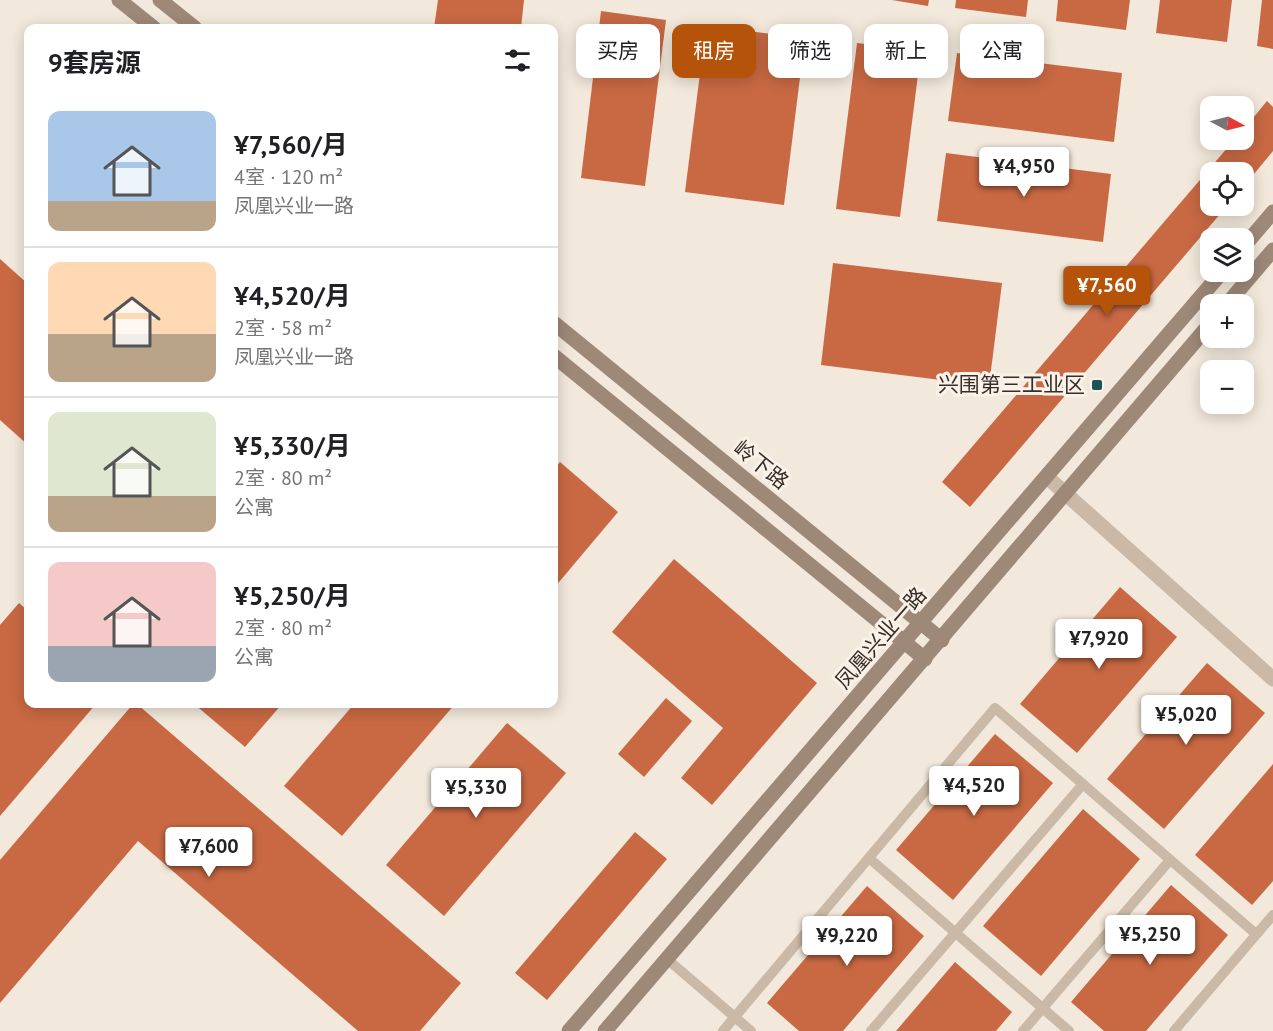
<!DOCTYPE html>
<html lang="zh">
<meta charset="utf-8">
<style>
:root{--surface:#fff;--page:#f2f2f2;--text:#202124;--muted:#757577;--line:#e0e0e0;--accent:#b45309}
body{margin:0;font-family:"PT Sans","Noto Sans SC",sans-serif;background:var(--page);color:var(--text);height:100vh;display:flex;flex-direction:column;font-size:22px;white-space:nowrap}
*{box-sizing:border-box;margin:0}
p{font-size:20px;color:var(--muted)}
.icon{flex:none;width:33px;height:33px;fill:none;stroke:currentColor;stroke-width:2;stroke-linecap:round;stroke-linejoin:round}
.map{position:relative;flex:1;overflow:hidden}
.details{position:absolute;left:24px;top:24px;width:534px;height:684px;display:flex;flex-direction:column;background:var(--surface);border-radius:12px;box-shadow:0 3px 15px #0003}
.details>*{flex:none}
.banner{position:absolute;left:576px;top:24px;width:570px;height:54px;display:flex;gap:12px}
.needle{width:39px;rotate:97deg}
.tools{position:absolute;left:1200px;top:96px;display:grid;gap:12px}
.tools a{display:grid;place-items:center;width:54px;height:54px;border-radius:12px;background:var(--surface);box-shadow:0 3px 15px #0003;font-size:30px}
.price{position:absolute;translate:-50% -51px;padding:0 14px;border-radius:6px;background:#fff;color:#222;font-size:20px;line-height:39px;filter:drop-shadow(0 2px 3px #0008)}
.price::after{content:'';position:absolute;left:50%;top:36px;width:18px;height:14px;margin-left:-9px;background:inherit;clip-path:polygon(0 0,100% 0,50% 100%)}
.price.current{background:var(--accent);color:#fff}
ul{padding:0;list-style:none}
li{display:flex;align-items:center;gap:18px;height:150px;padding:0 24px}
li+li{border-top:2px solid var(--line)}
li span{display:grid;place-items:center;flex:none;width:168px;height:120px;border-radius:12px;color:#555}
li>.icon{margin-inline-start:auto}
span .icon{width:72px;height:72px;fill:#fffc;stroke-width:1}
li b{font-size:26px}
h2{display:flex;justify-content:space-between;align-items:center;height:72px;padding:0 24px;font-size:26px}
.tag{padding:0 21px;border-radius:12px;background:var(--surface);box-shadow:0 3px 15px #0003;font-size:21px;line-height:54px}
.tag.current{background:var(--accent);color:#fff}
.map>svg:first-child{display:block}
.building{fill:#c86943}
.lines{fill:none;stroke-linecap:round;stroke-linejoin:round}
.lane{stroke:#cbb9a7;stroke-width:10}
.street{stroke:#cbb9a7;stroke-width:15}
.secondary{stroke:#9e8878;stroke-width:15}
.poi-dot{fill:#1c5359;stroke:#faf2e8;stroke-width:2}
.labels{text-anchor:middle;stroke-width:6;stroke-linejoin:round;paint-order:stroke}
.poi-label{font-size:21px;fill:#372d28;stroke:#faf2e8;text-anchor:end}
.street-label{font-size:21px;fill:#372d28;stroke:#faf2e8}
</style>
<div class="map">
<svg width="1273" height="1031" viewBox="0 0 1273 1031">
<rect width="100%" height="100%" fill="#f2e8db"/>
<g class="building">
<path d="M438,0H524L521,28H434Z"/>
<path d="M892,0H929L928,6Z"/>
<path d="M956,0H1028L1026,17L955,8Z"/>
<path d="M1058,0H1130L1126,30L1056,21Z"/>
<path d="M1160,0H1232L1227,42L1156,33Z"/>
<path d="M1262,0H1273V49L1257,46Z"/>
<path d="M601,11L666,20L645,186L581,178Z"/>
<path d="M706,26L805,38L784,205L685,192Z"/>
<path d="M857,43L921,51L900,217L836,209Z"/>
<path d="M957,53L1122,73L1114,142L948,121Z"/>
<path d="M1267,101L1273,107V151L1244,186V172H1210V206H1227L970,507L942,482L1234,140H1244V129Z"/>
<path d="M946,153L1111,174L1103,242L937,221Z"/>
<path d="M0,259L28,284V445L0,420Z"/>
<path d="M833,263L1002,283L989,386L821,365Z"/>
<path d="M560,462L618,512L554,588V469Z"/>
<path d="M674,559L817,683L712,805L681,778L723,728L612,632Z"/>
<path d="M1120,587L1177,637L1077,753L1020,704Z"/>
<path d="M19,603L28,611V704H96L0,816V625Z"/>
<path d="M1207,663L1265,713L1164,829L1107,779Z"/>
<path d="M666,698L692,721L644,777L618,754Z"/>
<path d="M133,704H137L461,983L420,1031H358L138,841L0,1003V860Z"/>
<path d="M194,704H282L245,747Z"/>
<path d="M354,704H455L342,836L284,786Z"/>
<path d="M507,723L566,773L444,916L386,865Z"/>
<path d="M995,734L1053,783L953,900L896,850Z"/>
<path d="M1273,764V881L1252,905L1195,855Z"/>
<path d="M1083,809L1140,859L1041,976L983,926Z"/>
<path d="M635,832L667,859L547,1000L515,973Z"/>
<path d="M1171,885L1228,935L1146,1031H1104L1071,1002Z"/>
<path d="M867,886L924,936L843,1031H799L767,1003Z"/>
<path d="M955,962L1012,1012L996,1031H896Z"/>
</g>
<g class="lines">
<g class="lane">
<path d="M869,858L1069,1031"/>
<path d="M667,959L751,1031"/>
<path d="M723,1031L995,708L1256,934"/>
<path d="M871,1031L1083,784"/>
<path d="M1023,1031L1170,860"/>
<path d="M1174,1031L1273,915"/>
</g>
<path class="street" d="M1047,477L1273,679"/>
<g class="secondary">
<path d="M119,0L154,28"/>
<path d="M160,0L195,28"/>
<path d="M1244,246L1273,212"/>
<path d="M1227,304L1273,250"/>
<path d="M554,323L942,640"/>
<path d="M554,356L925,659"/>
<path d="M569,1031L1222,272"/>
<path d="M605,1031L1210,324"/>
</g>
</g>
<rect class="poi-dot" x="1091" y="379" width="12" height="12" rx="3"/>
<g class="labels">
<g class="poi-label">
<text x="1085" y="392">兴围第三工业区</text>
</g>
<g class="street-label">
<text transform="translate(761 465) rotate(39)" y="7">岭下路</text>
<text transform="translate(881 638) rotate(-49)" y="7">凤凰兴业一路</text>
</g>
</g>
</svg>
<div class="tools">
<a><svg class="needle" viewBox="-14 -14 28 28"><path d="M0-13l5 13h-10z" fill="#e53935"/><path d="M0 13l5-13h-10z" fill="#757577"/></svg></a>
<a><svg class="icon" aria-label="locate" viewBox="0 0 24 24"><circle cx="12" cy="12" r="6"/><path d="M12 2v4M12 18v4M2 12h4M18 12h4"/></svg></a>
<a><svg class="icon" aria-label="layers" viewBox="0 0 24 24"><path d="M12 4l9 5-9 5-9-5zM3 14l9 5 9-5"/></svg></a>
<a>+</a>
<a>−</a>
</div>
<b class="price" style="left:1024px;top:198px">¥4,950</b>
<b class="price current" style="left:1107px;top:317px">¥7,560</b>
<b class="price" style="left:1099px;top:670px">¥7,920</b>
<b class="price" style="left:1186px;top:746px">¥5,020</b>
<b class="price" style="left:974px;top:817px">¥4,520</b>
<b class="price" style="left:476px;top:819px">¥5,330</b>
<b class="price" style="left:209px;top:878px">¥7,600</b>
<b class="price" style="left:1150px;top:966px">¥5,250</b>
<b class="price" style="left:847px;top:967px">¥9,220</b>
<div class="banner">
<a class="tag">买房</a>
<a class="tag current">租房</a>
<a class="tag">筛选</a>
<a class="tag">新上</a>
<a class="tag">公寓</a>
</div>
<section class="details">
<h2>9套房源<svg class="icon" aria-label="filters" viewBox="0 0 24 24"><path d="M4 7h16M4 17h16"/><circle cx="9" cy="7" r="2"/><circle cx="15" cy="17" r="2"/></svg></h2>
<ul>
<li><span style="background:linear-gradient(#a9c7e8 75%,#b9a48a 0)"><svg class="icon" aria-label="home" viewBox="0 0 24 24"><path d="M3 11l9-7 9 7M6 9v11h12V9"/></svg></span><div><b>¥7,560/月</b><p>4室 · 120 m²</p><p>凤凰兴业一路</p></div></li>
<li><span style="background:linear-gradient(#ffd9b3 60%,#b9a48a 0)"><svg class="icon" aria-label="home" viewBox="0 0 24 24"><path d="M3 11l9-7 9 7M6 9v11h12V9"/></svg></span><div><b>¥4,520/月</b><p>2室 · 58 m²</p><p>凤凰兴业一路</p></div></li>
<li><span style="background:linear-gradient(#dfe7d0 70%,#b9a48a 0)"><svg class="icon" aria-label="home" viewBox="0 0 24 24"><path d="M3 11l9-7 9 7M6 9v11h12V9"/></svg></span><div><b>¥5,330/月</b><p>2室 · 80 m²</p><p>公寓</p></div></li>
<li><span style="background:linear-gradient(#f6c9c9 70%,#9aa5b1 0)"><svg class="icon" aria-label="home" viewBox="0 0 24 24"><path d="M3 11l9-7 9 7M6 9v11h12V9"/></svg></span><div><b>¥5,250/月</b><p>2室 · 80 m²</p><p>公寓</p></div></li>
</ul>
</section>
</div>
